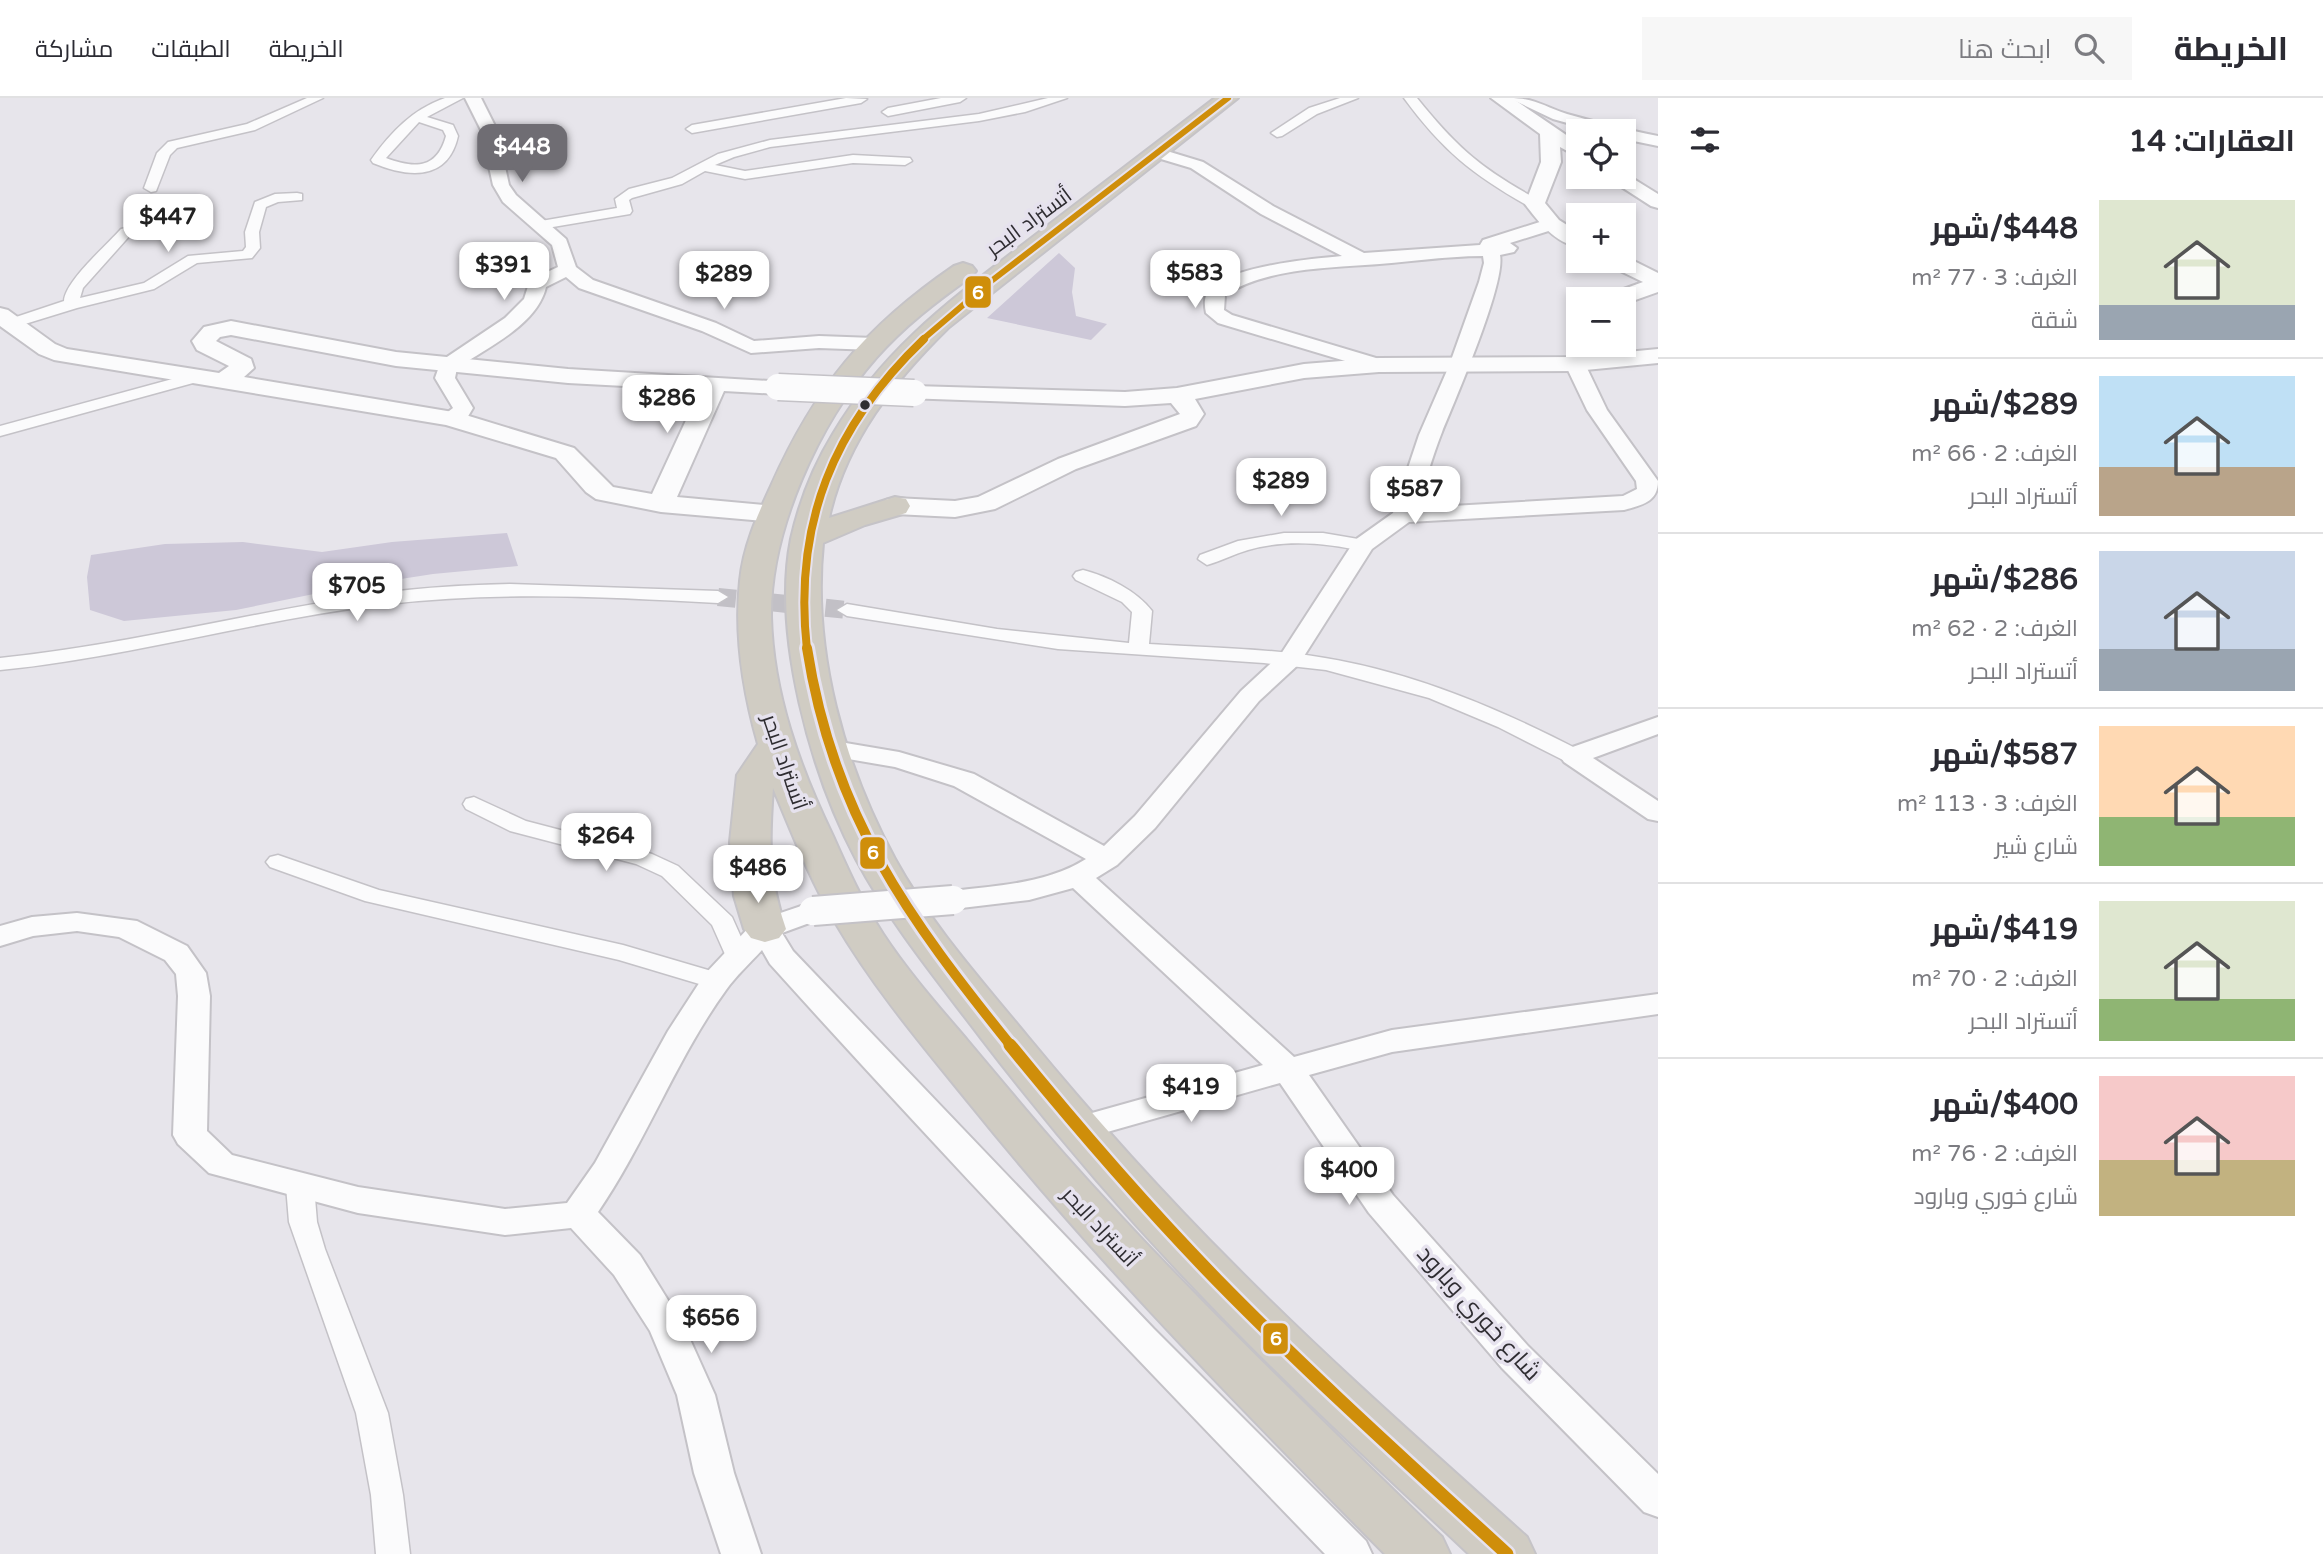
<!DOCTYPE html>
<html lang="ar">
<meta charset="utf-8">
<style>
:root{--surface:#fff;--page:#f7f7f7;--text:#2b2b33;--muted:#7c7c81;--line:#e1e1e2;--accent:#6f6d73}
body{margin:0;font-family:"Varela Round",Cairo,sans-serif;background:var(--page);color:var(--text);direction:rtl;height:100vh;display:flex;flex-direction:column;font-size:26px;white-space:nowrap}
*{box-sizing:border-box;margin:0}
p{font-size:23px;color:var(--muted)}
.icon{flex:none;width:38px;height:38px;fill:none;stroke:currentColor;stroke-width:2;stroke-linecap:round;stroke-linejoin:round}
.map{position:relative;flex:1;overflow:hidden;direction:ltr}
.details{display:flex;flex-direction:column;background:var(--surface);width:665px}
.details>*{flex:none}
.buttons{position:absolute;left:1566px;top:21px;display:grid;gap:14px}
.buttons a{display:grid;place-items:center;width:70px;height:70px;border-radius:0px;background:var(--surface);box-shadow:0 4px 10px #0003;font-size:35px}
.price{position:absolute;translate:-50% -60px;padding:0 16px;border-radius:14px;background:#fff;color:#222;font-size:23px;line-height:46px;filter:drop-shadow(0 2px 4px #0008)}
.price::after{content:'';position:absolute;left:50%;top:42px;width:21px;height:16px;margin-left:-10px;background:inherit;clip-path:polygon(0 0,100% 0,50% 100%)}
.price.selected{background:var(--accent);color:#fff}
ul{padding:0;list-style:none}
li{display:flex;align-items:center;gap:21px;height:175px;padding:0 28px}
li+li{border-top:2px solid var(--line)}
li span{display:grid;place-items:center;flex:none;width:196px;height:140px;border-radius:0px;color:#555}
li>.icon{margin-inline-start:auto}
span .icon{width:84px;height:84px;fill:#fffc;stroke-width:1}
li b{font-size:30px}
h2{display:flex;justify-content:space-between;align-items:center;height:84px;padding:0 28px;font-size:30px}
header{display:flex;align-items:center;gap:42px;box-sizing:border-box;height:98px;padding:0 35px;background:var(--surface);border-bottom:2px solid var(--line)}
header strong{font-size:33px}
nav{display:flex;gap:38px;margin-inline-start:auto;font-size:24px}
.search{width:490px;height:63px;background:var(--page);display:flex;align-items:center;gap:18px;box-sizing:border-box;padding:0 24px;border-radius:0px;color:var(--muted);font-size:26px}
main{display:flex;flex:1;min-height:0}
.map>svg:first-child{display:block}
.green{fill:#cdc8d8}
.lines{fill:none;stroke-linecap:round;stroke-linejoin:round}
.minor-tunnel{stroke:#c2c0c6;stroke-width:18;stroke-dasharray:18 9;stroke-linecap:butt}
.minor-casing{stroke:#c4c2c7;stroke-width:3}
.tertiary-casing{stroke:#c4c2c7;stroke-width:4}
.secondary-casing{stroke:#c4c2c7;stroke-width:4}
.motorway-casing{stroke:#c5c3c7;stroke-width:4}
.minor{fill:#fbfbfc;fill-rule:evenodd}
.tertiary{fill:#fbfbfc;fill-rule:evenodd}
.secondary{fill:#fbfbfc;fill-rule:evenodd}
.motorway{fill:#d0ccc3;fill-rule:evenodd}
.tertiary-bridge-casing{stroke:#c4c2c7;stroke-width:32;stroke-linecap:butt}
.secondary-bridge-casing{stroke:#c4c2c7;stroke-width:29;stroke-linecap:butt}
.tertiary-bridge{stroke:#fbfbfc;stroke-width:28}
.secondary-bridge{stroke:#fbfbfc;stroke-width:26}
.bus-1-far3-casing{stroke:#e6e2ee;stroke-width:10}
.bus-1-far2-casing{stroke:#e6e2ee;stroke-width:12}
.bus-1-far1-casing{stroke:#e6e2ee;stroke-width:16}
.bus-1-casing{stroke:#e6e2ee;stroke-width:18}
.bus-1-far3{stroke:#cf8e0a;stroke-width:6}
.bus-1-far2{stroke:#cf8e0a;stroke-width:8}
.bus-1-far1{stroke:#cf8e0a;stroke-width:10}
.bus-1{stroke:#cf8e0a;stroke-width:13}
.bus-dot{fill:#2f2d32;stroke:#e6e2ee;stroke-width:2.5}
.labels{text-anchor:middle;stroke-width:7;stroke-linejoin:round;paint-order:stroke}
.street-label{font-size:21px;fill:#2f2d32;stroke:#e6e2ee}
.near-street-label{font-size:24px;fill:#2f2d32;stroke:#e6e2ee}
.line-badge{stroke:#e6e2ee;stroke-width:2.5}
.badge-label{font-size:19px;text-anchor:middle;font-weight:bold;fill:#fff}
</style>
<header>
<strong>الخريطة</strong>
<div class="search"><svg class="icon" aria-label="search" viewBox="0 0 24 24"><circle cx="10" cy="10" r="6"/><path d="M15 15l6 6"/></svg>ابحث هنا</div>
<nav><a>الخريطة</a><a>الطبقات</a><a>مشاركة</a></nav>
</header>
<main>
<section class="details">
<h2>العقارات: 14<svg class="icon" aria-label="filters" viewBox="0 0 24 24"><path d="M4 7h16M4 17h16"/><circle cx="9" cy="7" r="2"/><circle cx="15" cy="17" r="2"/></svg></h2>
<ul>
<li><span style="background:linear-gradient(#dfe7d0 75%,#9aa5b1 0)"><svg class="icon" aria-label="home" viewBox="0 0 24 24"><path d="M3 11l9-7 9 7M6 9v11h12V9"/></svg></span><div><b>$448/شهر</b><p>الغرف: 3 · 77 m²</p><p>شقة</p></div></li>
<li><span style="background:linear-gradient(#bfe0f5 65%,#b9a48a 0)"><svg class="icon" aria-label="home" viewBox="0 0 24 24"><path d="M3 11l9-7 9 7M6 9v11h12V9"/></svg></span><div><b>$289/شهر</b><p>الغرف: 2 · 66 m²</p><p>أتستراد البحر</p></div></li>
<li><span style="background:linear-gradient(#c9d6e8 70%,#9aa5b1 0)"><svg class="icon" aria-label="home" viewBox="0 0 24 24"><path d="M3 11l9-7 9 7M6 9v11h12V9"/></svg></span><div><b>$286/شهر</b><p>الغرف: 2 · 62 m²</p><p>أتستراد البحر</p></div></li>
<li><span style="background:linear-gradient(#ffd9b3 65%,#8fb573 0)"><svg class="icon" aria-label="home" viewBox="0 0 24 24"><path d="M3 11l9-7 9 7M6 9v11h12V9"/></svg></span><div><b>$587/شهر</b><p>الغرف: 3 · 113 m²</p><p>شارع شير</p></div></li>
<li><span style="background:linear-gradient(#dfe7d0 70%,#8fb573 0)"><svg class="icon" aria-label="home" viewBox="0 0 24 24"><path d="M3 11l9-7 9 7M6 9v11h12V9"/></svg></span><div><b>$419/شهر</b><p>الغرف: 2 · 70 m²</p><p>أتستراد البحر</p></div></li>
<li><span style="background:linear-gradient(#f6c9c9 60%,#c2b280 0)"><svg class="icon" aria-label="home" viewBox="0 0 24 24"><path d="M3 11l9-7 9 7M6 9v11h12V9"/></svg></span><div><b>$400/شهر</b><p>الغرف: 2 · 76 m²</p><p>شارع خوري وبارود</p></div></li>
</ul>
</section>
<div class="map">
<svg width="1658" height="1456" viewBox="0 0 1658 1456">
<rect width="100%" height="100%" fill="#e7e5eb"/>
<g class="green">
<path d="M1059,155L1075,170L1072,194L1076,218L1107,226L1091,242L987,220Z"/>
<path d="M507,435L518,468L433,476L343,490L236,512L124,523L90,512L87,479L91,457L165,446L243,444L322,454L392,444Z"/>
</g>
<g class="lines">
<path class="minor-tunnel" d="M718,499L847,512"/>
<g class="minor-casing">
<g id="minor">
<path d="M307,0H323L255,32L177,50L170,57L156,93L151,94L144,90L157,55L168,44L247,26Z"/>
<path d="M445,0H463L427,19L453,27L458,38C448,83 409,80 373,65L371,62C391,34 413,11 445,0ZM419,24L443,32L446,38C437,71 415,71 386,60Z"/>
<path d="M846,0L867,1L861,5L692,35L686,31L692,27Z"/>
<path d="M941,0H966L960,4L888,18L882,14L888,10Z"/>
<path d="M1048,0H1067L1025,14L979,23L770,49L734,59L715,67L745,73L853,57L910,60L912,63L905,67L853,65L745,81L705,73L682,86L632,100L629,102L632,113L630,116L541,131L534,127L541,123L617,110L615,101L629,91L672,80L718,56L770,42L979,16Z"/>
<path d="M1340,0H1358L1317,16L1282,38L1277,39L1271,35L1309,10Z"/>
<path d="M1404,0H1417C1458,51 1482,71 1540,103V109H1530C1473,77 1443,53 1404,0Z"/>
<path d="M297,95L302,96V102L278,104L266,109L259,134L260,150L252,160L197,165L154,191L77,210L12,230L4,225L7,222L64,203C65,183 107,147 121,131L126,130L133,134L83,190L80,200L144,185L188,158L243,153L246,149L245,134L255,104L275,96Z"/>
<path d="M198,274L204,276L206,279L204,282L0,338V328Z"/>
<path d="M1284,435H1323L1370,443L1372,447L1363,453C1325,445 1286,441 1248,452C1234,456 1221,463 1207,467L1198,461L1200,457L1238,443Z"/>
<path d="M1083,472C1107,478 1137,493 1152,513L1149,546C1208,550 1267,550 1325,560C1415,575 1500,611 1581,653L1584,658L1581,663H1565L1498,629L1429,600L1326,572L1264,565L1058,551L847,518L837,512L847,506L997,531L1129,545L1132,514L1122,504L1076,482L1073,478L1076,474Z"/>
<path d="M510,486L718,493L728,499L718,505C608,499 498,493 388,506C258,521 131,559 0,572V560C129,547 254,513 383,495C425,489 468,487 510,486Z"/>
<path d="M474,699L526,723L652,756L678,768L732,819L749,857L746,863L737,865L728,863L712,827L662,778L636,766L510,733L466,711L463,706L466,701Z"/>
<path d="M278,757L379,792L623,847L725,877L728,883L725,889L716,891L619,862L365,803L270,769L266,764L270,759Z"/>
<path d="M300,1078L310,1081L314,1088L317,1124L325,1151L388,1315L403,1397L410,1456H376L371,1397L356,1315L289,1124L286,1088L290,1081Z"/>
</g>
</g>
<g class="tertiary-casing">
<g id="tertiary">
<path d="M465,0H481L497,32L509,87L516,97L566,141L576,169L593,182L716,225L754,243L819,238L874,240L884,246L874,252L819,250L751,255L702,233L579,190L566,179L546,189C537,227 488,249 457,270L455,280L473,310L467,320L450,326L443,324L440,320L453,310L435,280L441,263L505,220L524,201L530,182L558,169L552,147L503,104L493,87L481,32Z"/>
<path d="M1509,0C1536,0 1544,9 1567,16C1599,25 1627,32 1658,38V48L1624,41V33H1596L1553,21Z"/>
<path d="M1157,50L1203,64L1273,108L1364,155L1480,147L1483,142L1546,122H1558L1561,126L1558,130L1510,145L1517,150L1514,154L1500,157C1506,185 1455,302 1442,334C1432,359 1425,385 1417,410L1623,398L1637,391L1636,383L1587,312L1565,266L1568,262H1582L1585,266L1607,312L1658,383C1658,404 1642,407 1624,412L1409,424L1372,451L1299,566L1259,603L1155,730L1117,767L1096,780L1294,959L1392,932L1658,896V916L1392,954L1309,977L1393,1097L1528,1248L1658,1376V1419L1644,1414L1502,1270L1369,1115L1280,985L1079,1042L1067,1038L1062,1030L1067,1022L1263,967L1073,790L1029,802L953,811L943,809L938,802L943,795L953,793C999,787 1046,786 1086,761L954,688L895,669L819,656L815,650L819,644L828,642L899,654L974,676L1104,748L1135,718L1241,593L1281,556L1355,442L1393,415L1419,337L1449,268L1479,184L1484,165L1483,158C1443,158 1404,165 1365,167C1320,170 1263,172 1225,197L1224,212L1232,217L1386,263L1389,267L1386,271H1372L1218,225L1206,215C1204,206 1204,196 1211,190C1235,168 1309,161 1342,158L1261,116L1191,70L1151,58L1149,55L1151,52Z"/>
<path d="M1658,619V636L1593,660L1658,703V723L1648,721L1564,664L1560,658L1564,652Z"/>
<path d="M813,804L823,806L828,813L823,820L782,835L793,853L1154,1231L1366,1443L1372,1456H1325C1138,1262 951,1067 770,866L762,852C750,865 736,878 726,892C676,961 646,1044 598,1114L640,1157L684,1228L715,1297L734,1375L761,1456H721L694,1375L677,1297L650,1233L614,1177L571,1130L505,1137L358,1115L209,1075L178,1046L173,1037L178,898L176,876L165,862L119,839L77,833L33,838L0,848V828L32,819L77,815L137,823L187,848L206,875L210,898L207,1033L232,1057L358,1089L505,1111L567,1105L595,1065L668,933L705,876L754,824Z"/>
</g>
</g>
<g class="secondary-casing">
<g id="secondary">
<path d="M1491,0H1512L1578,45V59L1560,49L1561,64L1545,105L1559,122L1578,134V149C1556,145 1538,124 1525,106L1541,64L1540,36Z"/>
<path d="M1624,75L1658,96V110L1651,108L1606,79H1624Z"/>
<path d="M1624,158L1658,175V194L1624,206V201H1607L1610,196L1643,184L1610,168L1607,163H1624Z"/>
<path d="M0,210L8,212L55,246L67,251L219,275L229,268L197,252L192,243L204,229L231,223L396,254L568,271L787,284L790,289L787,294L778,296L724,293L677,399L774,408L783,410L787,416L783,422L774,424L661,414L596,401L586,394L556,360L446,327L54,262L39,256L0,228ZM231,237L396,268L568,285L700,292L652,396L613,389L574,350L459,315L244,279L254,270L251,261L216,243L220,239Z"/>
<path d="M1658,251V265L1575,273L1379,274L1304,280L1195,301L1204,316L1196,328L1076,371L995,411L955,419L895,416L886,414L882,408L886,402L895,400L955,403L978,399L1058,361L1180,316L1171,305L1125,308L905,300L902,295L905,290L914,288L1125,294L1177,290L1304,266L1379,260L1575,259Z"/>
</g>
</g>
<g class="motorway-casing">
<g id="motorway">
<path d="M1215,0H1238L948,230C894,283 846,343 829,420L895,399L906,401L910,408L906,415L865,427L823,445C812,553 844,667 895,761C930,825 981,882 1027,938C1093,1018 1162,1095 1235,1168C1328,1262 1428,1350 1527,1439L1535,1456H1469C1379,1371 1288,1288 1203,1199C1124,1117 1050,1030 981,940C937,882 890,825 856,761C811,676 772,536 791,441C799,405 814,367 833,336C885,248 955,199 1034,138C1094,92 1155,46 1215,0Z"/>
<path d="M963,165L972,168L976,173L972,178C937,203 904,228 876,260C819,325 770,432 771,519C773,596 800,670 833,738C848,772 863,805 883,836C908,874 938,908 967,942C999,980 1031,1019 1064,1056C1183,1190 1313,1314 1442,1439L1450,1456H1385C1241,1311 1098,1165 970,1006C922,947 873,889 835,824C810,782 792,735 773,690C769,743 768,779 786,831L779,840L765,844L751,840L744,831L734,798L730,744L737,677L758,646C743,593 734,538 740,483C743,450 757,418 771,388C815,289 865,229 954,168Z"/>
</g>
</g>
<use href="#minor" class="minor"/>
<use href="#tertiary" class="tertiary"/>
<use href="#secondary" class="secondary"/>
<use href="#motorway" class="motorway"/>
<g class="tertiary-bridge-casing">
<path id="tertiary-bridge" d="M813,813L953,802"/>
</g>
<g class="secondary-bridge-casing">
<path id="secondary-bridge" d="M778,289L914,295"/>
</g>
<use href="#tertiary-bridge" class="tertiary-bridge"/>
<use href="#secondary-bridge" class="secondary-bridge"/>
<g class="bus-1-far3-casing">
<path id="bus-1-far3" d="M922,242L990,184L1228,0"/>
</g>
<g class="bus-1-far2-casing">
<path id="bus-1-far2" d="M807,552C793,426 833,328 924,241"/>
</g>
<g class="bus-1-far1-casing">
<path id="bus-1-far1" d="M807,550C833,718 908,820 1012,949"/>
</g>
<g class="bus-1-casing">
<path id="bus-1" d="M1010,947C1076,1028 1144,1107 1217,1182C1310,1277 1409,1366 1507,1456"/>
</g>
<use href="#bus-1-far3" class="bus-1-far3"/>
<use href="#bus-1-far2" class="bus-1-far2"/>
<use href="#bus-1-far1" class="bus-1-far1"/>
<use href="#bus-1" class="bus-1"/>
</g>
<circle class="bus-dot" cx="865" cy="307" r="6"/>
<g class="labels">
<g class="street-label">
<text transform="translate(1029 124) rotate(-36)" y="7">أتستراد البحر</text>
<text transform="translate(785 664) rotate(71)" y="7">أتستراد البحر</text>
<text transform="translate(1100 1129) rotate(47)" y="7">أتستراد البحر</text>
</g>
<g class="near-street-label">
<text transform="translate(1479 1215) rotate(48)" y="8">شارع خوري وبارود</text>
</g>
</g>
<g class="line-badge">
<rect x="964" y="177" width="28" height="34" rx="7" fill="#cf8e0a"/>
<rect x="859" y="738" width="27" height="34" rx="7" fill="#cf8e0a"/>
<rect x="1262" y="1224" width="27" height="33" rx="7" fill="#cf8e0a"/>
</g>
<g class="badge-label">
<text x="978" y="201">6</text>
<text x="873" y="761">6</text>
<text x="1276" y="1247">6</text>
</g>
</svg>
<div class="buttons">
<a><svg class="icon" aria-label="locate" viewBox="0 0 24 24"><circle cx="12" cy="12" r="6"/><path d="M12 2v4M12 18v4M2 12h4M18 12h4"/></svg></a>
<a>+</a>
<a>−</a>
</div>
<b class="price selected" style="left:522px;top:86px">$448</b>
<b class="price" style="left:168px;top:156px">$447</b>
<b class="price" style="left:504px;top:204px">$391</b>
<b class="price" style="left:1195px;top:212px">$583</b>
<b class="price" style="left:724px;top:213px">$289</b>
<b class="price" style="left:667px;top:337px">$286</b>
<b class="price" style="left:1281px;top:420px">$289</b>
<b class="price" style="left:1415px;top:428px">$587</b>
<b class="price" style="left:357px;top:525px">$705</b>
<b class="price" style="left:606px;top:775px">$264</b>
<b class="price" style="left:758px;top:807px">$486</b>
<b class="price" style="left:1191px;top:1026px">$419</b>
<b class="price" style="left:1349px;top:1109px">$400</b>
<b class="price" style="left:711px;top:1257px">$656</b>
</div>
</main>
